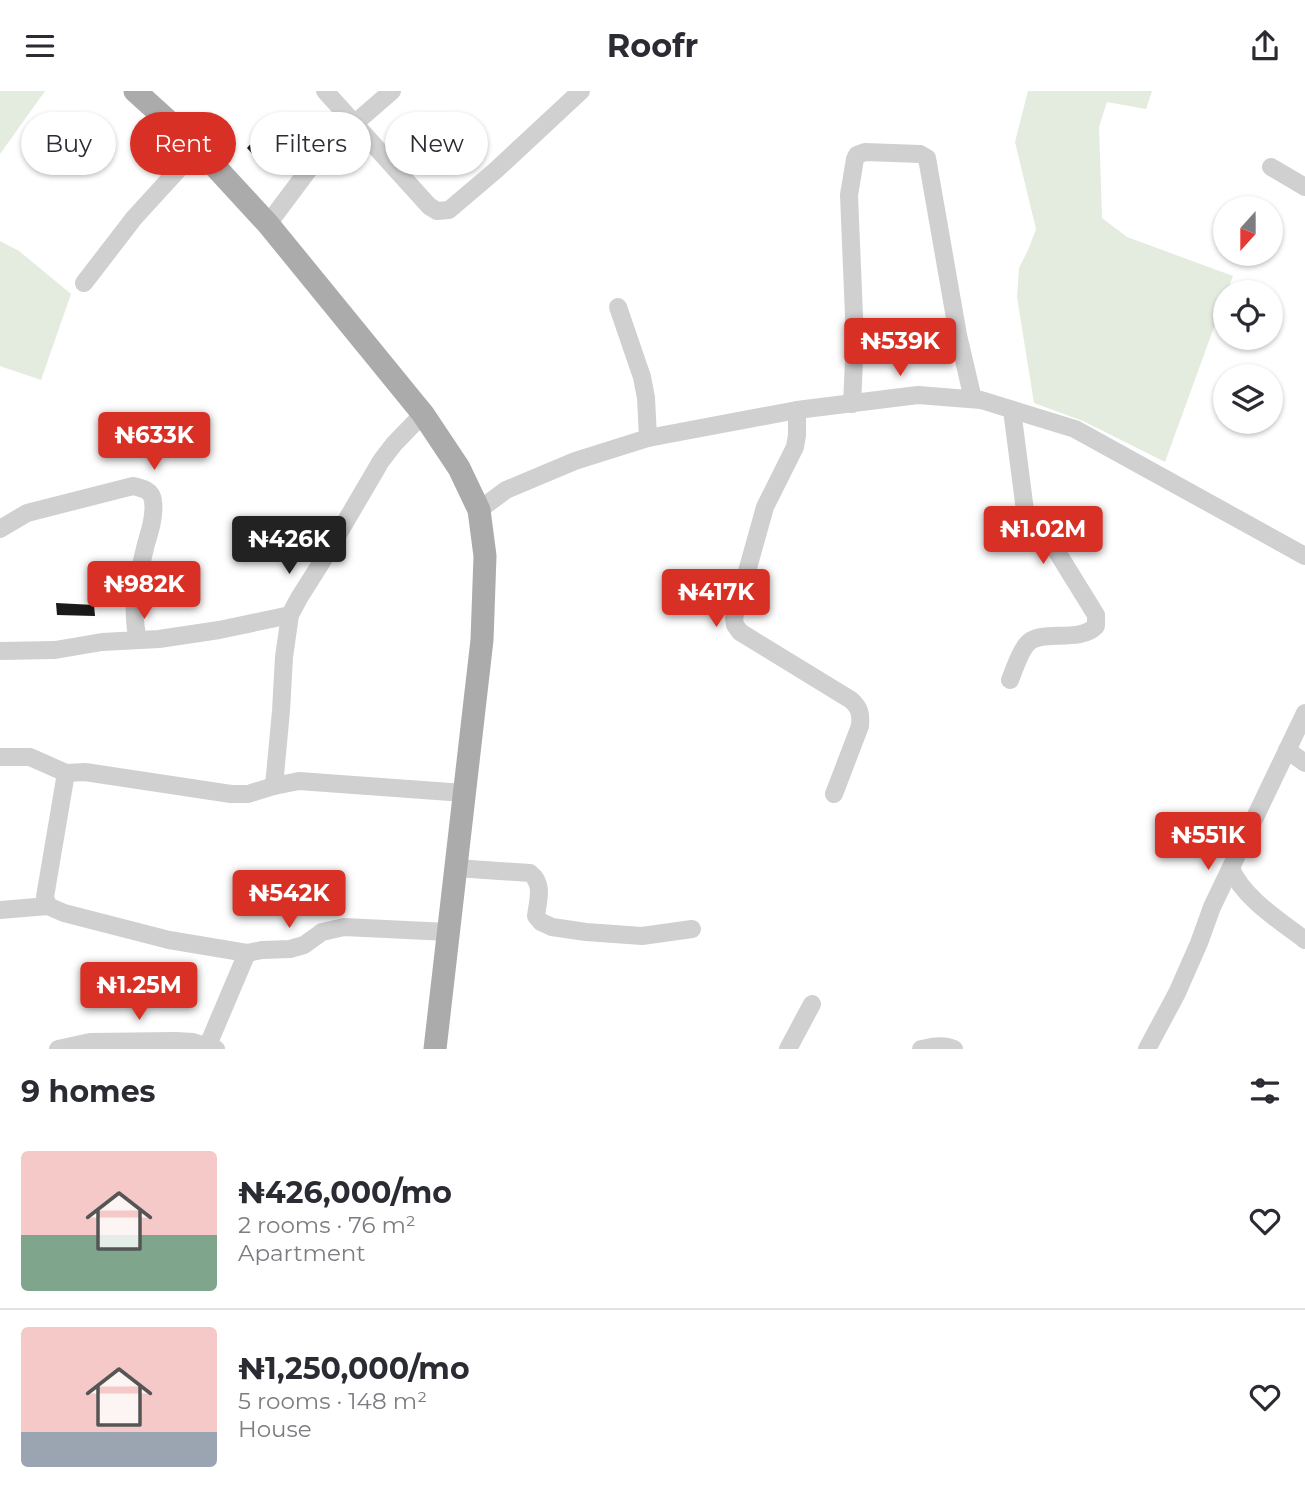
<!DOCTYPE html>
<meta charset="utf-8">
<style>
:root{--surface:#fff;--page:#f7f7f7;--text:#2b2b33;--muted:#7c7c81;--line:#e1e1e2;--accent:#d93025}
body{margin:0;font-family:Montserrat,sans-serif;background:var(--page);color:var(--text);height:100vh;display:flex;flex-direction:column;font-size:26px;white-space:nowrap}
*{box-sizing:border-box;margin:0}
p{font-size:23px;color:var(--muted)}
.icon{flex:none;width:38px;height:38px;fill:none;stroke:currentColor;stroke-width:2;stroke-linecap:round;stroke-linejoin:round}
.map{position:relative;height:958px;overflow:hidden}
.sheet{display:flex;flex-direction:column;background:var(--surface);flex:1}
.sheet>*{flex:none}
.banner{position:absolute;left:21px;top:21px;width:700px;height:63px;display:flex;gap:14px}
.needle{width:46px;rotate:201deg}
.tools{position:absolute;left:1213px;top:105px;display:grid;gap:14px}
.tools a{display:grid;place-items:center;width:70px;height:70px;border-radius:50%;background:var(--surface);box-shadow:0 2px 5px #0004;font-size:35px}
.price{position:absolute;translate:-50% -60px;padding:0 16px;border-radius:7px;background:var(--accent);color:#fff;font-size:23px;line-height:46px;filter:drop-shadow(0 2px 4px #0008)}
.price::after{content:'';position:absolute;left:50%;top:42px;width:21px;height:16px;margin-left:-10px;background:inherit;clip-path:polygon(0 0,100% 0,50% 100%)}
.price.selected{background:#222;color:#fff}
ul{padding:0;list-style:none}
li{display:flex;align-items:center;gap:21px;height:175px;padding:0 21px}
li+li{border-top:2px solid var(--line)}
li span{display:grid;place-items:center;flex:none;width:196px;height:140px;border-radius:7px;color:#555}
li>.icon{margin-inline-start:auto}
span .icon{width:84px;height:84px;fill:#fffc;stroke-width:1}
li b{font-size:30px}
h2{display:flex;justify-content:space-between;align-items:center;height:84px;padding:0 21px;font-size:30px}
.pill{padding:0 24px;border-radius:32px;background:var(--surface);box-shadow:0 2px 5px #0004;font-size:24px;line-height:63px}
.pill.selected{background:var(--accent);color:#fff}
header{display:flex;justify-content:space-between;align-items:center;height:91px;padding:0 21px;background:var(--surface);font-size:32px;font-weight:700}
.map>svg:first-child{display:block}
.green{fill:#e4ebdf}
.building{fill:#1a1a1a}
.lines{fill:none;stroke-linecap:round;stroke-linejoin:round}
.minor{stroke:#d0d0d0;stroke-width:18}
.major{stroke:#ababab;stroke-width:23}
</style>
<header><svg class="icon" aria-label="menu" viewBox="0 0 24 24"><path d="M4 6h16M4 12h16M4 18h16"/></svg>Roofr<svg class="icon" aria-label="share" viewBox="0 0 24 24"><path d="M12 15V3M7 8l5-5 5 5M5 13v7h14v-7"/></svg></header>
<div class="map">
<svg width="1305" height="958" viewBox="0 0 1305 958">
<rect width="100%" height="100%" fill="#fff"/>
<g class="green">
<path d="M0,0H45L0,63Z"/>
<path d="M1028,0H1152L1146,18L1107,11L1099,36L1102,127L1127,146L1233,185L1227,201H1225V206L1165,371L1083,330L1034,312L1017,206L1019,177L1029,157L1036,138L1015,51Z"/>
<path d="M0,150L19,160L71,203L41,289L0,275Z"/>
</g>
<g class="building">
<path d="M268,33L281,48L259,70L247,57Z"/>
<path d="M56,512L94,514L95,525L57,524Z"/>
</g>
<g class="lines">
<g class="minor">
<path d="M325,0L429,115L437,120L449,119L496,79L581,0"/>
<path d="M354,33L392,0"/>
<path d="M1271,76L1305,96"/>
<path d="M268,133L348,26"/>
<path d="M84,192L134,127L198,57"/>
<path d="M618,216L642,286L646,307L648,347"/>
<path d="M852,313L855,249L849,104L855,68L857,64L865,61L920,63L927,67L958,244L973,308"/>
<path d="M797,319V344L795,356L765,416L734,527L735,534L740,541L851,609C860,617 861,623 860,635L834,703"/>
<path d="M479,419L506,399L575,370L648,347L797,319L918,304L981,309L1075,338L1305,465"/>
<path d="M0,438L27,422L133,395C142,397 152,399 153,410C155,424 150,440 146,453C138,486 130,515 138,549"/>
<path d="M0,560L55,559L102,551L159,548L219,539L290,524"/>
<path d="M1010,589C1015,577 1019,562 1027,553C1040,537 1079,553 1096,535V524L1054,456L1034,445L1029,441L1027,435L1012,319"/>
<path d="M1287,659L1305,672"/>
<path d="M0,666H30L66,682L85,681L231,703H248L274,695L299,690L464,702"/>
<path d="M66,682L45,806L48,815L64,822L169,849L247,862"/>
<path d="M274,695L281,620L284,566L290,524L299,507L323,469L381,370L394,353L423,323"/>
<path d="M456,777L530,782C544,793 538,809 536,825L541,831L552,836L586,841L642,845L692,838"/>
<path d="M1231,777C1242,806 1280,830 1305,849"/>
<path d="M0,819L48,815"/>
<path d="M208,954L247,862L262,859L290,858L304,854L322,841L344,836L448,841"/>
<path d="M58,958L90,951L176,950L193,951L216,958"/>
<path d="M788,958L812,913"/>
<path d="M921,958C932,956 942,953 954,958"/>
<path d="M1147,958L1177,902L1199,852L1212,816L1305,622"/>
</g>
<path class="major" d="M135,0L198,57L268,133L423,323L459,377L479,419L485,465L482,549L435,958"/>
</g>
</svg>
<div class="tools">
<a><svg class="needle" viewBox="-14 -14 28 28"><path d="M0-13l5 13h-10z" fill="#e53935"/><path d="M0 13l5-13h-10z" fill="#7c7c81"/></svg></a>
<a><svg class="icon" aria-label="locate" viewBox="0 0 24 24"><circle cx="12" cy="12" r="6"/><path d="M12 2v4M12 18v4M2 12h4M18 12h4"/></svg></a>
<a><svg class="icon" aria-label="layers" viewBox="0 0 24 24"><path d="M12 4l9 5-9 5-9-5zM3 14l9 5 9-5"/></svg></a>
</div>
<b class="price" style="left:900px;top:287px">₦539K</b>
<b class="price" style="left:154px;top:381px">₦633K</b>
<b class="price" style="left:1043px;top:475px">₦1.02M</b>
<b class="price selected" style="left:289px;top:485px">₦426K</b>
<b class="price" style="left:144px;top:530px">₦982K</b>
<b class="price" style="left:716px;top:538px">₦417K</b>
<b class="price" style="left:1208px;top:781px">₦551K</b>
<b class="price" style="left:289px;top:839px">₦542K</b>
<b class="price" style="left:139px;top:931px">₦1.25M</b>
<div class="banner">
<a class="pill">Buy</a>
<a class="pill selected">Rent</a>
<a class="pill">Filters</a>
<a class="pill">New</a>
</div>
</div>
<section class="sheet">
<h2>9 homes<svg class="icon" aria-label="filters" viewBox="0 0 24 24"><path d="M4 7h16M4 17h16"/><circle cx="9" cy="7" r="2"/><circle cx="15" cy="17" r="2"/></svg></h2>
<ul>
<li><span style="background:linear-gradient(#f6c9c9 60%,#7fa58c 0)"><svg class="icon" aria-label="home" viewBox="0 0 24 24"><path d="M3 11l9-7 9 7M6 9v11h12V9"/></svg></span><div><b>₦426,000/mo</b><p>2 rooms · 76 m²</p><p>Apartment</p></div><svg class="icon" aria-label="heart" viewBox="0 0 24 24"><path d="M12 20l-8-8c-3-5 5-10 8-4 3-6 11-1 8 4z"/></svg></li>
<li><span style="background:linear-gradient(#f6c9c9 75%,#9aa5b1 0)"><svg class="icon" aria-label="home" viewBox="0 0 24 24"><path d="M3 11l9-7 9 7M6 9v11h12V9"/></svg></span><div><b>₦1,250,000/mo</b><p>5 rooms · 148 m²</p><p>House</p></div><svg class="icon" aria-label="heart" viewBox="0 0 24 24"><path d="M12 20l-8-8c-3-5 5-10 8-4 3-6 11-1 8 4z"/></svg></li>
</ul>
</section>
